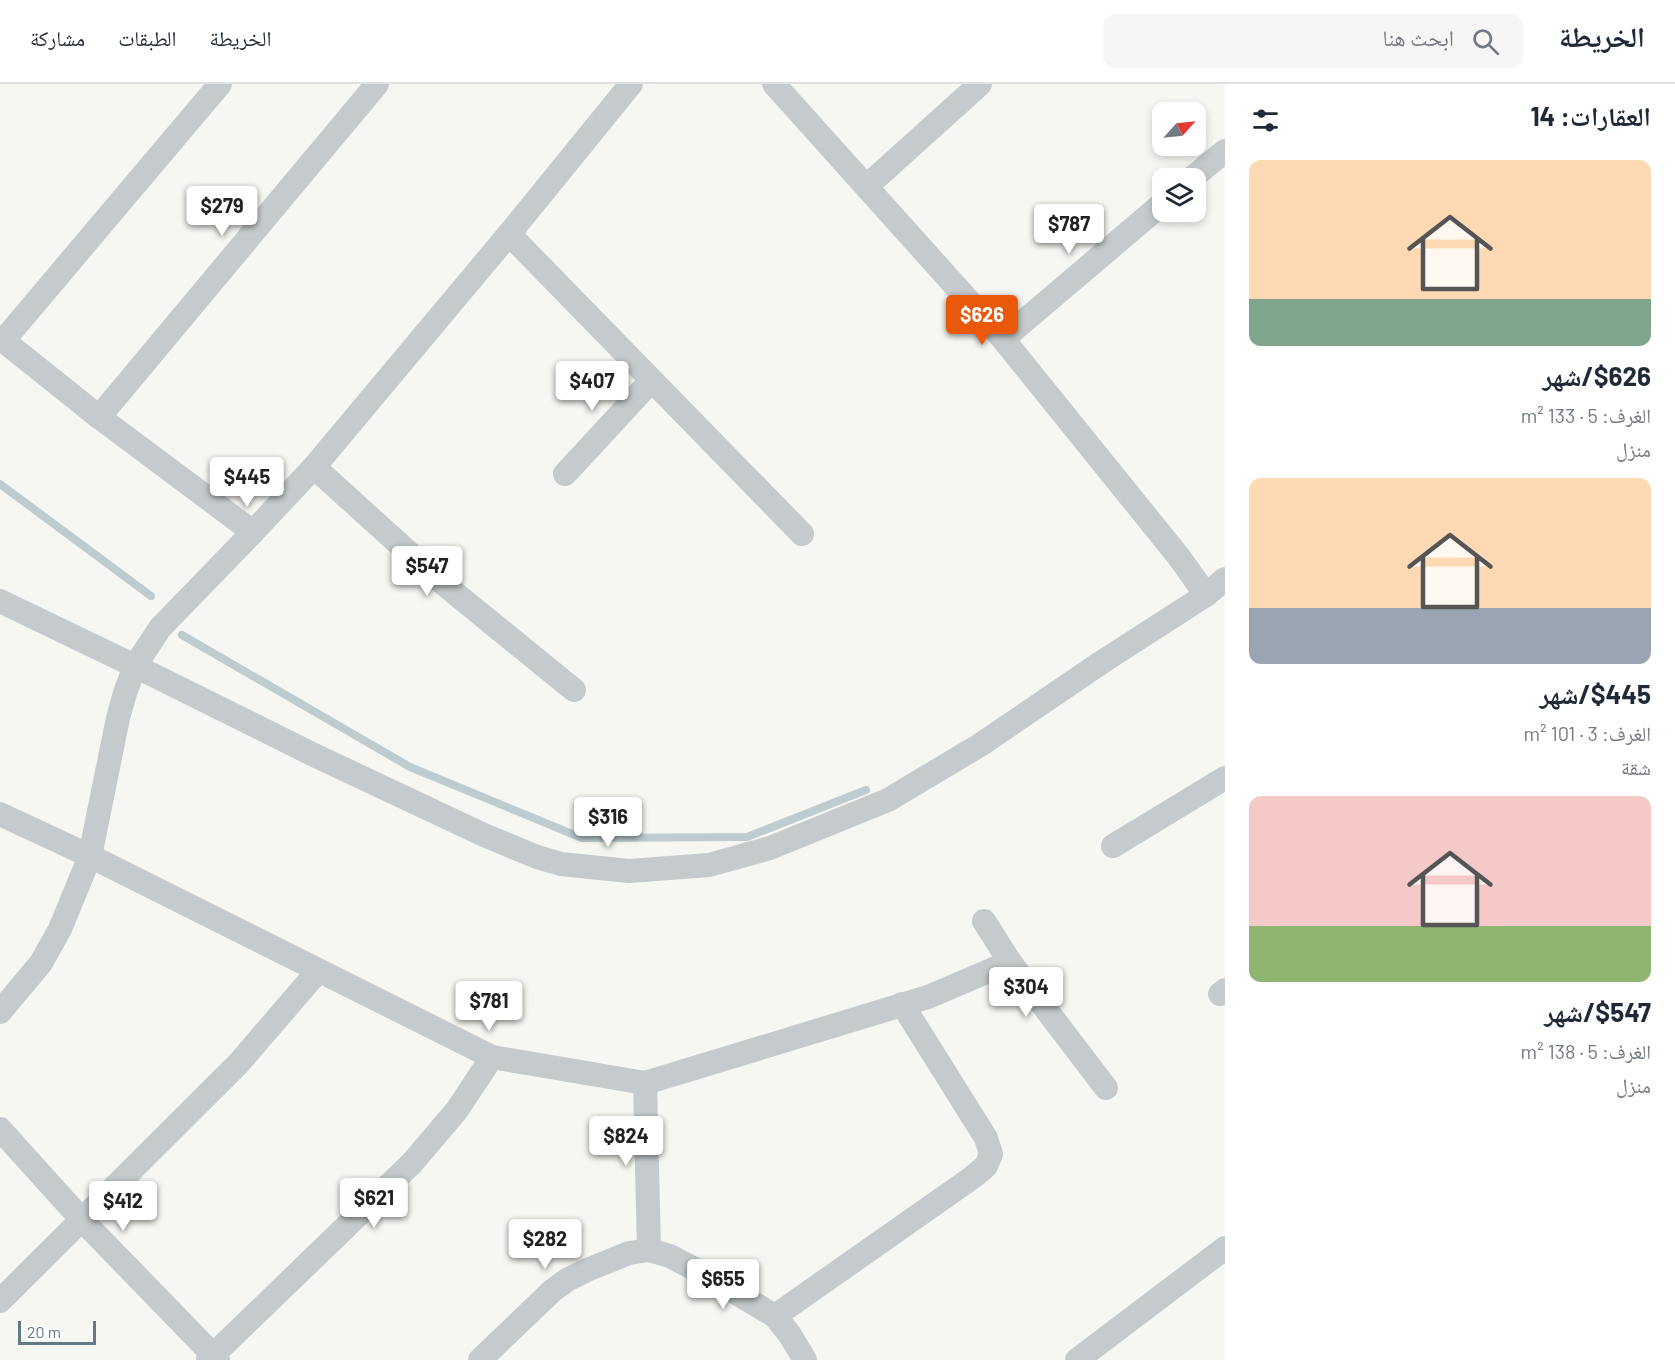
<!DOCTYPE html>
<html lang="ar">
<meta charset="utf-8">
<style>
:root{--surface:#fff;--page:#f6f6f7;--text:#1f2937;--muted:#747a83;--line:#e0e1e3;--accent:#ea580c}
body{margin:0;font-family:Barlow,"Noto Naskh Arabic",sans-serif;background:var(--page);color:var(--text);direction:rtl;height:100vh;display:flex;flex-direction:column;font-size:22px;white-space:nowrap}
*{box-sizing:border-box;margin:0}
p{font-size:20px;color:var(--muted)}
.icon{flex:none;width:33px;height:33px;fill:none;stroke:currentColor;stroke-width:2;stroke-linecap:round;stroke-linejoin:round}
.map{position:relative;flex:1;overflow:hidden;direction:ltr}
.panel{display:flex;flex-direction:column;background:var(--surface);width:450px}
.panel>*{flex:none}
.needle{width:39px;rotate:63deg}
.controls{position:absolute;left:1152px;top:18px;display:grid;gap:12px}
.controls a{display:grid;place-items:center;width:54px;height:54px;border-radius:12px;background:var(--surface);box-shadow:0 3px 9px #0003;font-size:30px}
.scale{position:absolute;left:18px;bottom:15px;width:78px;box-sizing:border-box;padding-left:6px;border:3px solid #627a86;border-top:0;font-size:16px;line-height:21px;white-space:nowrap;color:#627a86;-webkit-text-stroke:4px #fff;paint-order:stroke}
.price{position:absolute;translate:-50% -51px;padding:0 14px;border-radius:6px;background:#fff;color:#222;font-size:20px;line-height:39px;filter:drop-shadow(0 2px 3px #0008)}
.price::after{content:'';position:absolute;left:50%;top:36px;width:18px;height:14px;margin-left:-9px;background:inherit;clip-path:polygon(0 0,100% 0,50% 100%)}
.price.selected{background:var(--accent);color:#fff}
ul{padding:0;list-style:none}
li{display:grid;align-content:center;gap:12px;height:318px;padding:0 24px}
li span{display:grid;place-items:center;height:186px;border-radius:12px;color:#555}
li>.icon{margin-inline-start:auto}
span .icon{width:108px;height:108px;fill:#fffc;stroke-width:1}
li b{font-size:26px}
h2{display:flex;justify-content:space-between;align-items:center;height:72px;padding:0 24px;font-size:26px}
header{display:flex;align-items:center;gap:36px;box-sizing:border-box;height:84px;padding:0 30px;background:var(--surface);border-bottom:2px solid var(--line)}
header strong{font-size:28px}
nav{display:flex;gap:33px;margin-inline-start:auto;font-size:21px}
.search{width:420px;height:54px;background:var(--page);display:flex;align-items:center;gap:15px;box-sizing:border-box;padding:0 21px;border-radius:12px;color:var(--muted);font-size:22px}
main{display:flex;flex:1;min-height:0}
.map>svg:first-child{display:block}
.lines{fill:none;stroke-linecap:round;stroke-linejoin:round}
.stream{stroke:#beccd0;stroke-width:8}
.minor{stroke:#c5cacc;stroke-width:24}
</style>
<header>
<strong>الخريطة</strong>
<div class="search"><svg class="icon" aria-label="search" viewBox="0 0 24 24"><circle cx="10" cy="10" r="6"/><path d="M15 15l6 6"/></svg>ابحث هنا</div>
<nav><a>الخريطة</a><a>الطبقات</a><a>مشاركة</a></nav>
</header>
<main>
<section class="panel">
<h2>العقارات: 14<svg class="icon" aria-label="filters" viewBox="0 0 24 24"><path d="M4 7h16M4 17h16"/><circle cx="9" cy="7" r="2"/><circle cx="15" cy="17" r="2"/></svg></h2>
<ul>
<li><span style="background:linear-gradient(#ffd9b3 75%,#7fa58c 0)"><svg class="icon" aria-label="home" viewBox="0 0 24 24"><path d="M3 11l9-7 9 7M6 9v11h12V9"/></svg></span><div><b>$626/شهر</b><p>الغرف: 5 · 133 m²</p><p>منزل</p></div></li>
<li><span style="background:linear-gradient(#ffd9b3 70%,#9aa5b1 0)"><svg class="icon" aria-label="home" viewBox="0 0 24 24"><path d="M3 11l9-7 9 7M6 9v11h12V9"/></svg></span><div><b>$445/شهر</b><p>الغرف: 3 · 101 m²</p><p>شقة</p></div></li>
<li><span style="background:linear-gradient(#f6c9c9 70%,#8fb573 0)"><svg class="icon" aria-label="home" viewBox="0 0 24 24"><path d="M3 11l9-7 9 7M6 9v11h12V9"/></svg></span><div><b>$547/شهر</b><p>الغرف: 5 · 138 m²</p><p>منزل</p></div></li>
</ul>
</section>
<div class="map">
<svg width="1225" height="1276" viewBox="0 0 1225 1276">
<rect width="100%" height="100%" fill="#f6f6f2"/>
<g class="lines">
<g class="stream">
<path d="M0,400L151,512"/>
<path d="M182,551L410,683L582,754L747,753L866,706"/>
</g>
<g class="minor">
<path d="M774,0L1003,255L1179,473L1206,511"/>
<path d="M1192,94L1225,67"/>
<path d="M867,102L980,0"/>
<path d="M509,150L802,450"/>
<path d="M0,254L99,333L253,448"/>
<path d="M1003,255L1162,120"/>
<path d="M3,257L220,0"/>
<path d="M99,333L377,0"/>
<path d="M314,383L440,497L574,606"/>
<path d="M565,390L651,297"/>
<path d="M0,517L135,582L314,671L484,751L537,773L561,780L629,787L709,781L770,764L888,716L980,661L1102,578L1206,511L1225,495"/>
<path d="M0,730L90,772L492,973L645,999L928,913L1010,878"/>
<path d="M1113,762L1225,694"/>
<path d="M984,837L1010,878L1106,1004"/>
<path d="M1220,910L1225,906"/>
<path d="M0,928L41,879L60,845L90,772L118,634L125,609L135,582L160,544L253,448L314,383L509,150L631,0"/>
<path d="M645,999L649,1166"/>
<path d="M0,1045L83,1137L218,1276"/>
<path d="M0,1217L238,980L318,887"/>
<path d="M775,1232L973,1093L986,1082L991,1070L986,1054L902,920"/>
<path d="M208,1276L412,1079L457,1026L492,973"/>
<path d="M480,1276L552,1207L567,1196L587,1186L629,1169L649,1166L670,1172L706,1191L775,1232L790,1251L805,1276"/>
<path d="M1077,1276L1225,1164"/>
</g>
</g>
</svg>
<div class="controls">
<a><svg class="needle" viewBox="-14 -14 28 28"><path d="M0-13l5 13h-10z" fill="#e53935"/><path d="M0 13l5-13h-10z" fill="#747a83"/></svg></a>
<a><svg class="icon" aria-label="layers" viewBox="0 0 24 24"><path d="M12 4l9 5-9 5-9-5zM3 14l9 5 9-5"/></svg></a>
</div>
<div class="scale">20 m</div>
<b class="price" style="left:222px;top:153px">$279</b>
<b class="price" style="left:1069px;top:171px">$787</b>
<b class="price selected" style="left:982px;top:262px">$626</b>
<b class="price" style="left:592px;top:328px">$407</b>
<b class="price" style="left:247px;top:424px">$445</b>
<b class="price" style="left:427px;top:513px">$547</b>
<b class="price" style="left:608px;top:764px">$316</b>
<b class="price" style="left:1026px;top:934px">$304</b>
<b class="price" style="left:489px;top:948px">$781</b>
<b class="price" style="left:626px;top:1083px">$824</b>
<b class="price" style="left:374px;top:1145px">$621</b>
<b class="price" style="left:123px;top:1148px">$412</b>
<b class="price" style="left:545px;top:1186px">$282</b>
<b class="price" style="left:723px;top:1226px">$655</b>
</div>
</main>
